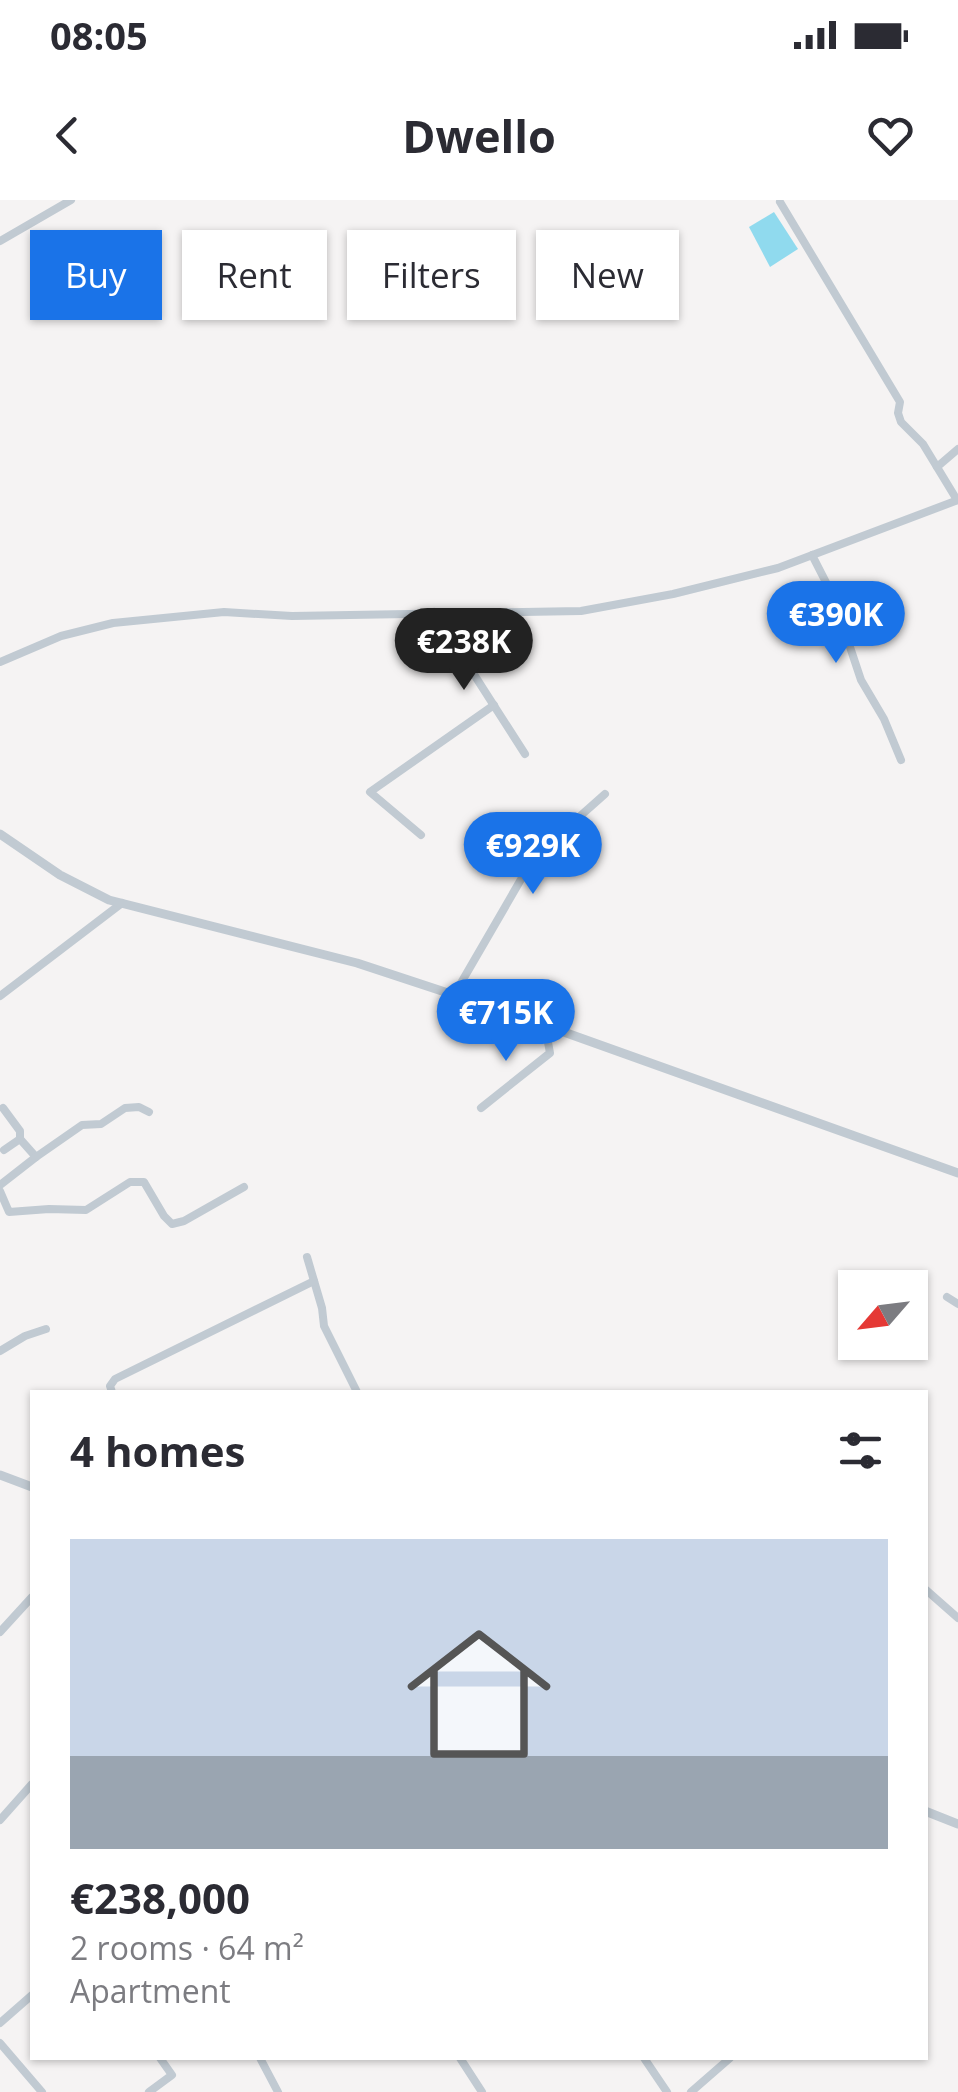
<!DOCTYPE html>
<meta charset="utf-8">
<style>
:root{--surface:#fff;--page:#f7f7f7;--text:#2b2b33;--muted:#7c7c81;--line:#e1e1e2;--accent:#1a73e8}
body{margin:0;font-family:"Open Sans",sans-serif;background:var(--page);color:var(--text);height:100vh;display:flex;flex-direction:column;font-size:38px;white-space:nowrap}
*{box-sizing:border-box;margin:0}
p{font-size:32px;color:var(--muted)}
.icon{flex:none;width:55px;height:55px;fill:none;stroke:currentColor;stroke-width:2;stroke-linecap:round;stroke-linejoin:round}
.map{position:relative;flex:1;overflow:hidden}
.sheet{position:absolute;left:30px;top:1190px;width:898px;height:670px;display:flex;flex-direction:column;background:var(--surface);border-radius:0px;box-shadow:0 2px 8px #0004}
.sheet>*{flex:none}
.hud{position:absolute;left:30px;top:30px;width:900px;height:90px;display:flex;gap:20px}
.needle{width:65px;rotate:242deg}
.controls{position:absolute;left:838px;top:1070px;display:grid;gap:20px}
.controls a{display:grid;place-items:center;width:90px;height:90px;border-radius:0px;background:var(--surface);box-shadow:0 2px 8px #0004;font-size:50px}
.price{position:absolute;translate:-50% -85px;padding:0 22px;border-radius:35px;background:var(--accent);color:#fff;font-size:32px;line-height:65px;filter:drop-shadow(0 2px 5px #0008)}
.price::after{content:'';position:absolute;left:50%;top:60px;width:30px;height:22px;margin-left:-15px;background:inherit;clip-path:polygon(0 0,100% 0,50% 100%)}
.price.selected{background:#222;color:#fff}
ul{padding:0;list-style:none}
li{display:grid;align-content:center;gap:20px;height:530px;padding:0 40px}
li+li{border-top:2px solid var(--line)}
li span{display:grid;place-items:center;height:310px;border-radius:0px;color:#555}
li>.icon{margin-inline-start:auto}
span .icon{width:180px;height:180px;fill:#fffc;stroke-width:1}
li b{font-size:42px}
h2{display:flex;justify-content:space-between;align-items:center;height:120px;padding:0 40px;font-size:42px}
.tag{padding:0 35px;border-radius:0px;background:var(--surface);box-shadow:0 2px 8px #0004;font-size:35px;line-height:90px}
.tag.selected{background:var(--accent);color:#fff}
.status{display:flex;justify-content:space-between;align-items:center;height:70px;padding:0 50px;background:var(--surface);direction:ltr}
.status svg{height:28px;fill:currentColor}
header{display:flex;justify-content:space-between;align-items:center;height:130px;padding:0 40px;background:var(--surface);font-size:45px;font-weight:700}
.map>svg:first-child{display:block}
.water{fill:#90daee}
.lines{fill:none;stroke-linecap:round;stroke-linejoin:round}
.minor{stroke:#c1cad2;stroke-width:8}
.tertiary{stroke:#c1cad2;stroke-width:9}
</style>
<div class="status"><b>08:05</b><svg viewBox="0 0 49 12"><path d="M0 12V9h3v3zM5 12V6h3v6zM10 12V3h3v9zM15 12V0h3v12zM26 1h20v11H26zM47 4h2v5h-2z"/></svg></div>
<header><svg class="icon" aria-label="back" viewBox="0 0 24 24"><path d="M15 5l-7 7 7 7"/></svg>Dwello<svg class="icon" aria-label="heart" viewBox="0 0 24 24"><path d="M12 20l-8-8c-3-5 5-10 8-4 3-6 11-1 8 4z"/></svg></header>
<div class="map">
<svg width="958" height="1892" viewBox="0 0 958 1892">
<rect width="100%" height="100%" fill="#f5f3f3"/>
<path class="water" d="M774,12L798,49L770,67L749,27Z"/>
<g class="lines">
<g class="minor">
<path d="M780,2L900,202L898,213L901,222L923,244L957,300"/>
<path d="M0,41L71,0"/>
<path d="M937,267L958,249"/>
<path d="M812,355L833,396L861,480L884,519L901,560"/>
<path d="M434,412L525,554"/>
<path d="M0,462L61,436L113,423L224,412L292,416L581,411L673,394L778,368L958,300"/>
<path d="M421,635L370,592L494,505"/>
<path d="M454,795L534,657L605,594"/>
<path d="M0,796L122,703"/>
<path d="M3,908L20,931V939L36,957L82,925L101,924L125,908L139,907L149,912"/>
<path d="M481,908L550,853L545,826"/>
<path d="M4,950L20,939"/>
<path d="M0,985L36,957"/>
<path d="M0,991L9,1012L49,1009L86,1010L130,982H144L164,1016L172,1024L184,1021L244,987"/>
<path d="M307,1057L322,1108L324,1126L357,1192"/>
<path d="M947,1097L958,1104"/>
<path d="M0,1151L25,1136L46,1129"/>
<path d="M112,1192L110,1186L115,1179L314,1081"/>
<path d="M925,1389L958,1418"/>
<path d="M0,1432L32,1397"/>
<path d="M0,1620L32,1584"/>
<path d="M0,1823L32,1795"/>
<path d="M0,1843L42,1892"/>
<path d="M260,1858L278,1892"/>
<path d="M460,1858L482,1892"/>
<path d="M644,1858L667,1892"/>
<path d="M149,1892L172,1875L160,1858"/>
<path d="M691,1892L730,1858"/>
</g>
<g class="tertiary">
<path d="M0,634L60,675L109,700L357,763L533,821L958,973"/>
<path d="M0,1275L32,1287"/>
<path d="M925,1611L958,1624"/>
</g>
</g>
</svg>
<div class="controls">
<a><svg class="needle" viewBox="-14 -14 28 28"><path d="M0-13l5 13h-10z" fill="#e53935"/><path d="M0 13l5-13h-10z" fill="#7c7c81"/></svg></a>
</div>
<b class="price" style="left:836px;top:466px">€390K</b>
<b class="price selected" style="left:464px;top:493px">€238K</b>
<b class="price" style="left:533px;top:697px">€929K</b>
<b class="price" style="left:506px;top:864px">€715K</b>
<div class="hud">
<a class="tag selected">Buy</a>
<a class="tag">Rent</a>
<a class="tag">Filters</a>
<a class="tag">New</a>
</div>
<section class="sheet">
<h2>4 homes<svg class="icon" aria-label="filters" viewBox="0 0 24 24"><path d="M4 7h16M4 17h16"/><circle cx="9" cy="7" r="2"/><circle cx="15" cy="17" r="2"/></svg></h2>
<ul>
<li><span style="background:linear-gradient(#c9d6e8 70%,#9aa5b1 0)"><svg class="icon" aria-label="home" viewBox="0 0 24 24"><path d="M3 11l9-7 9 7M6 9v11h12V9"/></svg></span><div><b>€238,000</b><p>2 rooms · 64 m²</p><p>Apartment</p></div></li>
</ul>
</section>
</div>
